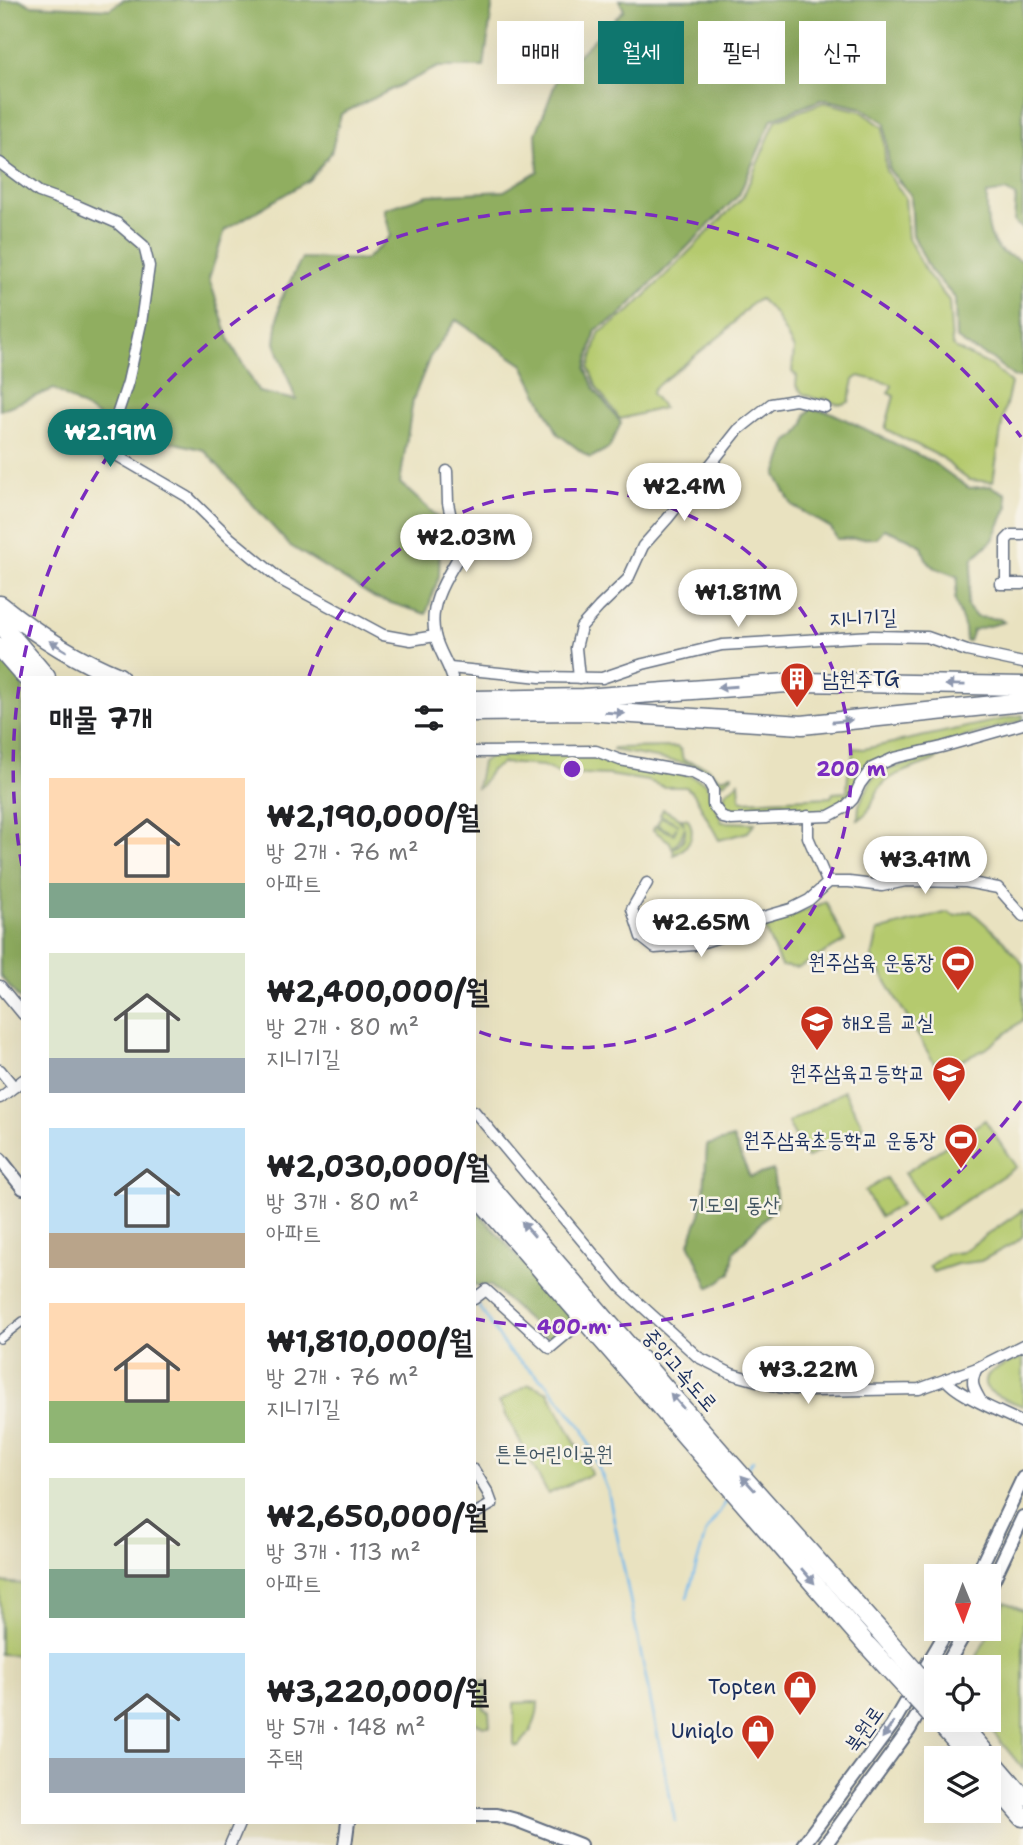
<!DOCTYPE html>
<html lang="ko">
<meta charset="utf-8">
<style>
:root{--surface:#fff;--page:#f6f6f6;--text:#202124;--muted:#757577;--accent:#0f766e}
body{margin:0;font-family:"Shantell Sans","Poor Story",sans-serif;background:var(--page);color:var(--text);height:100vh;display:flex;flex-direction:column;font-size:26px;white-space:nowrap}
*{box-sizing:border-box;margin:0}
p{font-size:23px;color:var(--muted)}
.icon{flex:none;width:38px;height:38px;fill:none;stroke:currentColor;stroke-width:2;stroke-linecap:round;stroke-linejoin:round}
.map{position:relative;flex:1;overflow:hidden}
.details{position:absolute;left:21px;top:676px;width:455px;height:1148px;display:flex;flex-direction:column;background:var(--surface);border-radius:0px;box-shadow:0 7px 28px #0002}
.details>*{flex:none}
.hud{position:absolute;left:497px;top:21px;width:420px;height:63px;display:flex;gap:14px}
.needle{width:46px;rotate:179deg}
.fabs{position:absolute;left:924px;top:1564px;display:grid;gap:14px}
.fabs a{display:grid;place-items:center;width:77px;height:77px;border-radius:0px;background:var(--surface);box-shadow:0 7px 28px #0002;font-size:35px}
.price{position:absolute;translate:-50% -60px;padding:0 16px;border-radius:24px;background:#fff;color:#222;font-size:23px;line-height:46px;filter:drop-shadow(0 2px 4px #0008)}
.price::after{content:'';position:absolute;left:50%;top:42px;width:21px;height:16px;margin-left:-10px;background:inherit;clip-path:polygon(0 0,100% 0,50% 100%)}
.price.active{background:var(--accent);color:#fff}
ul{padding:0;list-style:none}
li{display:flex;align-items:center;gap:21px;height:175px;padding:0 28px}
li span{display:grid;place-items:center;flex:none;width:196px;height:140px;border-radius:0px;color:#555}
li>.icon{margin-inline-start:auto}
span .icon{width:84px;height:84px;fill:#fffc;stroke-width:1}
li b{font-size:30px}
h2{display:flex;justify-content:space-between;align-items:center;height:84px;padding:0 28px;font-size:30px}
.tag{padding:0 24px;border-radius:0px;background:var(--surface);box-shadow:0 7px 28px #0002;font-size:24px;line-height:63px}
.tag.active{background:var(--accent);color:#fff}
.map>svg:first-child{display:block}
.green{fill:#b5ca6e;stroke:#687c66;stroke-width:2}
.forest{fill:#90ae61;stroke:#566e60;stroke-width:2}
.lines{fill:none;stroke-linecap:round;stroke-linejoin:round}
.stream{stroke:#75baeb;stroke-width:2.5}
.pedestrian-casing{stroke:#636e80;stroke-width:10}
.minor-casing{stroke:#636e80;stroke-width:13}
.tertiary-casing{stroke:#636e80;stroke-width:16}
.motorway-casing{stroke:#636e80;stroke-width:21}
.pedestrian{stroke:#fff;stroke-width:7}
.minor{stroke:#fff;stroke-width:10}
.tertiary{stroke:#fff;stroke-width:12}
.motorway{stroke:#fff;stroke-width:18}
.motorway-bridge-casing{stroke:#636e80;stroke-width:21;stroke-linecap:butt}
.motorway-bridge{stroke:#fff;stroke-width:18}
.oneway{fill:#8d97ae}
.ring{fill:none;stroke:#7b2cbf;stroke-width:3.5;stroke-dasharray:12 9}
.labels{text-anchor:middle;stroke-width:5;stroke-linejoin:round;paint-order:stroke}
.street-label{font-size:21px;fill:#1b2f5e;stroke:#f7f3e8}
.poi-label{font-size:21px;fill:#1b2f5e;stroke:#f7f3e8;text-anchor:end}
.park-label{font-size:21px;fill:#425662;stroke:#f7f3e8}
.centre{fill:#7b2cbf;stroke:#f7f3e8;stroke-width:3.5}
.ring-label{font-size:21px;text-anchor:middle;font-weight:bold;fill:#7b2cbf;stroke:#f7f3e8;stroke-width:5;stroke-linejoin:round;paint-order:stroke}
</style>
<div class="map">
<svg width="1023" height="1845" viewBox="0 0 1023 1845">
<rect width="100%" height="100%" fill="#f7f3e8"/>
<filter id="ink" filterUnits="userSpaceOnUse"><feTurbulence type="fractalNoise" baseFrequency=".0143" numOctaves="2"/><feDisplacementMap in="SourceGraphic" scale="14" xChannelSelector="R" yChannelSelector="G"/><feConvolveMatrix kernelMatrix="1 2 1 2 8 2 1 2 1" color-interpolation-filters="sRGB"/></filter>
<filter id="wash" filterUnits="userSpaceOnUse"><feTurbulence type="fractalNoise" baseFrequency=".00686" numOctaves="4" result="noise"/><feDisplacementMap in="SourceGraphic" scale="28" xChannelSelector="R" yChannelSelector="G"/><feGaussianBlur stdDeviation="1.57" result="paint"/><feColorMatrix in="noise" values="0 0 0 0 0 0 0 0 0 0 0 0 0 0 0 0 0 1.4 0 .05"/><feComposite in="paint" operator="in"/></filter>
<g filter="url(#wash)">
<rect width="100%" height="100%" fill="#e9e2c0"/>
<g class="green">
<path d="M824,102L861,111L883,127L886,171L905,197L908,238L926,272L949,301L952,344L956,349L992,366L1011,383L1003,418L993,482L969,480L955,470L943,458L885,429L894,396L888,393L892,386L891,384L859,376L854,380L849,402C841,407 832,403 825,398L819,400L803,394L796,386L797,376L792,372L794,349L775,314L760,299L752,303L725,332L653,389L652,394L663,408L620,419L597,388L589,368L599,333L630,311L743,197L776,120Z"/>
<path d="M1023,715V720L870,765C863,778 856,797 843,806C826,818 763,814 740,814L730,812L723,802L725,793L739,782L740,799L743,801L831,797L833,793L847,792L848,774L852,770L853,748L864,749Z"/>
<path d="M677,747L681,750L683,760L705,766L721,779L731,774H732V776L722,784L705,769L688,764L613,750L614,748Z"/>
<path d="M590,755L691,776L706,783L722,822L755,823L748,832L719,840L694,794L686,787H664L648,781L609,775L558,773L543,766L503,763L491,770L480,787L477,788L482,762L490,756Z"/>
<path d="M938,755V758L932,761C915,768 890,773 879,789C872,800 871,813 858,820L859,805L873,777L890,769Z"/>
<path d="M663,809L680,818L684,825L682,818L688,819C697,835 689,847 674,855L673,849C682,844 686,837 685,827C682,834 681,841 672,848L670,842L653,830L655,826L674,834L677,827L673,833L657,825L661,817L679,824L660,815Z"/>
<path d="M826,902L845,941L798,968L781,966L764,927Z"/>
<path d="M971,911L1003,940L1023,964V1020L986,1049L939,1071L872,958L878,931L948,912L955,916Z"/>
<path d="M844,1091L863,1126L807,1158L788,1123Z"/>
<path d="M985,1120L1016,1167L936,1220L905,1173Z"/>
<path d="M886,1178L902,1204L880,1217L865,1191Z"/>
<path d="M1023,1210V1236L1016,1242L981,1261L957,1264L933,1272L929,1266L946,1254L962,1252Z"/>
<path d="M1023,1357V1406C1012,1401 969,1391 991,1372C996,1368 1016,1360 1023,1357Z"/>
<path d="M529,1384L548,1392L592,1474L548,1494L499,1402Z"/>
<path d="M0,1582L23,1584V1655L0,1654Z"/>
<path d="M1005,1602L1023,1610V1769L983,1720H989V1668H971Z"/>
<path d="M485,1680L487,1695L484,1700V1708L489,1713L490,1726H484L474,1722V1684Z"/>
<path d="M538,1702C538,1720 531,1734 518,1746L514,1745V1703Z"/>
</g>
<g class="forest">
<path d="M0,0H21L30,5L110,9L123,0H493L484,67H438L341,114L331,153L309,180L225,230L209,278L230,342L259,392L296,400L275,343L280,301L302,258L365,260L391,236L384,209L428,195L504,191L538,171L536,134L559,74L624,10L619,0H1023V229L1014,222L1016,196L1005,191L987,194C987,212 985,239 1002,252C1008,256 1017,258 1023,261V377H1014L991,358L972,349L956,338L955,298L930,270L913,235L911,195L889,170L885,123L862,108L823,99L772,119L739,195L619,316L596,330L586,369L595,390L621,423L609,448L590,458L558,434L523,365L456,320L430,357L413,400L400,483L441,520L439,576L426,614L375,598L289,545L204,450L119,429L54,389L0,410Z"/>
<path d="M811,409L830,412L931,461L969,488L991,486L1006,494L1008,506L993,540L973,558L967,606L976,617L1000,619L1004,622L973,630L969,641H966L965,629L955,600L958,577C937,567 927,571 922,546L907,538L884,529L877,538L837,539L831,528L792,505L776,475L787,442L797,435L804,424L806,414Z"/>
<path d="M0,640L23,677V1003L0,976Z"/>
<path d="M733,1138L750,1177L773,1170L777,1205L734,1252L731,1273L709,1288L689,1243L700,1214L704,1192L707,1145Z"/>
<path d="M474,1207L572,1318L549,1339L491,1286L474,1285Z"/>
</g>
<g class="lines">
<g class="stream">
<path d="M478,1305L509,1352L548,1385L583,1429L608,1491L675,1821"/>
<path d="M747,1469L753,1460"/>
<path d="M687,1598L706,1532L730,1496"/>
</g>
</g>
</g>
<g filter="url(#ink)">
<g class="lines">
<g class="pedestrian-casing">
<path id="pedestrian" d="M0,1339L23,1321"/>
</g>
<g class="minor-casing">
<g id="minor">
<path d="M0,163L39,192L78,206L117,223L144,246L149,266L141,323L128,382L111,433L116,455L188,497L230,538L281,580L383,635L411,640L435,636"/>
<path d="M447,471L448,503L459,556C445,580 428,605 435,635C438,650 448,663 452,677"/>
<path d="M1000,584H1023"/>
<path d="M1006,584V540L1011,535H1023"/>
<path d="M450,668L540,677L602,678L643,664L722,645L873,636L927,637L967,651L1023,663"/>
<path d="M579,678L576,648L581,627L599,607L628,579L643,546L668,518L738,430L771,404L795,400L825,407"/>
<path d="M474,752L596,751L620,760L693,773L708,781L713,790V805L723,818L731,820L829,816L844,808L853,799L860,784L872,768L894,758L942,747L1023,724"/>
<path d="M808,816V837L826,879L829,882"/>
<path d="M647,883L632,909L641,937L655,948L694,945L723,936L753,920L791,909L809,900L829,882H849L882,886L906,881L966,882L998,888L1023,916"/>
<path d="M0,986L23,1014"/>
<path d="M0,1070L14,1087"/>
<path d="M0,1098L23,1080"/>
<path d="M474,1111L621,1287L698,1357L732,1374L779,1387L811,1391L919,1389L977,1368L1023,1345"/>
<path d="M474,1299L486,1290L550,1348L576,1326"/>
<path d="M977,1368C969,1384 974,1388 982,1403"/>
<path d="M946,1379C954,1394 1006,1414 1023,1423"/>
<path d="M474,1470L488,1493L492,1504L474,1514"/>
<path d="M230,1845L240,1822"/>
</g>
</g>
<g class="tertiary-casing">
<g id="tertiary">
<path d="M0,1159L23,1188"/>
<path d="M976,1577L1023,1478"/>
<path d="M989,1589L1023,1517"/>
<path d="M945,1668L967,1629"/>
<path d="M474,1815H497L516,1820L580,1845"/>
<path d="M345,1845L348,1822"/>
<path d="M803,1845L892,1725L948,1629"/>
<path d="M825,1845L909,1730L936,1683"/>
</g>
</g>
<g class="motorway-casing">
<g id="motorway">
<path d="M0,605C36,634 76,660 119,677"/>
<path d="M0,623L46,677"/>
<path d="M0,647L26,677"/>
<path d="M474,700L584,698L801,682L1023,686"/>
<path d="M474,712L586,711L802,725L1023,702"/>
<path d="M474,1168L721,1453L878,1629"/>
<path d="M474,1192L868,1646"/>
<path d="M937,1720L972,1759"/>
<path d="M957,1720L1023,1797"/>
<path d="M989,1778L1023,1817"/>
</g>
</g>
<use href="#pedestrian" class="pedestrian"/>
<use href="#minor" class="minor"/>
<use href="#tertiary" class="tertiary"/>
<use href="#motorway" class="motorway"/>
<g class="motorway-bridge-casing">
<g id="motorway-bridge">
<path d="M878,1629L936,1696"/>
<path d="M868,1646L936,1720"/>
</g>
</g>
<use href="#motorway-bridge" class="motorway-bridge"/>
</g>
<defs><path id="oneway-solid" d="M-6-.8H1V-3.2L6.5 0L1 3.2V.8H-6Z" transform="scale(1.75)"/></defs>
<g class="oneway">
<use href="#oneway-solid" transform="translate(58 646) rotate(-149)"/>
<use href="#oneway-solid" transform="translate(955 685) rotate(-179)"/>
<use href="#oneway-solid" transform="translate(727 687) rotate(176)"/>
<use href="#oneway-solid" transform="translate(615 713) rotate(4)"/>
<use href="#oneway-solid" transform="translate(842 721) rotate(-6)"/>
<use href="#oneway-solid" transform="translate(528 1229) rotate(-131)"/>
<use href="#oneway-solid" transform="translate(677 1401) rotate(-131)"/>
<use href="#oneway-solid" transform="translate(748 1483) rotate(-132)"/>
<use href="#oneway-solid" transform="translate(808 1576) rotate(49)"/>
<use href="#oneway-solid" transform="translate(888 1730) rotate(125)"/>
</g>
</g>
<g class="ring">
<path d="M309 676A279 279 0 1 1 474 1030"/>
<path d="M1021 1101A558 558 0 0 1 475 1319M22 866A558 558 0 0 1 1021 437"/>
</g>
<defs>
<g id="building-pin" transform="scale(1.75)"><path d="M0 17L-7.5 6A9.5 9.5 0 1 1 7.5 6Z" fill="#c8321e" stroke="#f7f3e8"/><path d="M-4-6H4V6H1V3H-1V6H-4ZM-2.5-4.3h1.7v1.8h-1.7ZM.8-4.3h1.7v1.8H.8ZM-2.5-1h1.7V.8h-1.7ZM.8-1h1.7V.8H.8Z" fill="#fff"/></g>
<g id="stadium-pin" transform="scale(1.75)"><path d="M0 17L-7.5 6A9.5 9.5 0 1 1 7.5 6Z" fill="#c8321e" stroke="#f7f3e8"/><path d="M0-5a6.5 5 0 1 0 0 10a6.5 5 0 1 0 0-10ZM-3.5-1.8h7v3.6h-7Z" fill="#fff"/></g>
<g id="school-pin" transform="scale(1.75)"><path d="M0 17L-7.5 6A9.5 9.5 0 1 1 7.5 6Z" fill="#c8321e" stroke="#f7f3e8"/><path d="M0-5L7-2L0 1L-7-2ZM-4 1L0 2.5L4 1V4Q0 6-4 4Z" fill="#fff"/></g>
<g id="shop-pin" transform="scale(1.75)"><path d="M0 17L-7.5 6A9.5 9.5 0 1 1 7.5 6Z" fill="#c8321e" stroke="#f7f3e8"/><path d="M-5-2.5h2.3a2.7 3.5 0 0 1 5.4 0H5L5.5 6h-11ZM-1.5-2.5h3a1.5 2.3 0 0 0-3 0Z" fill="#fff"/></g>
</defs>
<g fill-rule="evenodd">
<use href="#building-pin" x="797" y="679"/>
<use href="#stadium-pin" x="958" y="962"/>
<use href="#school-pin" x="817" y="1022"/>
<use href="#school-pin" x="949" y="1073"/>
<use href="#stadium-pin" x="961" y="1140"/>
<use href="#shop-pin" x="800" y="1687"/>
<use href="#shop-pin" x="758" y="1731"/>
</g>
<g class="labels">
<g class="street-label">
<text transform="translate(863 618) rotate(-2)" y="7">지니기길</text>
<text transform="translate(680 1370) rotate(49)" y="7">중앙고속도로</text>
<text transform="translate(864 1729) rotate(-55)" y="7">북원로</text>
</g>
<g class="poi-label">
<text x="822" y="686" text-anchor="start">남원주TG</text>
<text x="934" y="969">원주삼육 운동장</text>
<text x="842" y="1029" text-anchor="start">해오름 교실</text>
<text x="925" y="1080">원주삼육고등학교</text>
<text x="936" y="1147">원주삼육초등학교 운동장</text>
<text x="776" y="1694">Topten</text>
<text x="734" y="1738">Uniqlo</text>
</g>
<g class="park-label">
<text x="734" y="1212">기도의 동산</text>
<text x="554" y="1461">튼튼어린이공원</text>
</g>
</g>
<circle cx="572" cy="769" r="10" class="centre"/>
<g class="ring-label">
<text x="851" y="776">200 m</text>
<text x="572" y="1334">400 m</text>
</g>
</svg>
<div class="fabs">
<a><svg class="needle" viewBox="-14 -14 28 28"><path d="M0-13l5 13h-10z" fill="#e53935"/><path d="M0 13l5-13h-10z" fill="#757577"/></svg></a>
<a><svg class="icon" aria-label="locate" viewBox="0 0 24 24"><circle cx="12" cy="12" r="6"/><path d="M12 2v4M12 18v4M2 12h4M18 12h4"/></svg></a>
<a><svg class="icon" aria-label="layers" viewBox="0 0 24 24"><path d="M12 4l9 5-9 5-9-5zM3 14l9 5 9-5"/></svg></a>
</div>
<b class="price active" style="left:110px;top:469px">₩2.19M</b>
<b class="price" style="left:684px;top:523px">₩2.4M</b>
<b class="price" style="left:466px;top:574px">₩2.03M</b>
<b class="price" style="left:738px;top:629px">₩1.81M</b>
<b class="price" style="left:925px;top:896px">₩3.41M</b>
<b class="price" style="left:701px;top:959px">₩2.65M</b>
<b class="price" style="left:808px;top:1406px">₩3.22M</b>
<div class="hud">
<a class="tag">매매</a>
<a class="tag active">월세</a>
<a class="tag">필터</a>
<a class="tag">신규</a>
</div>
<section class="details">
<h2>매물 7개<svg class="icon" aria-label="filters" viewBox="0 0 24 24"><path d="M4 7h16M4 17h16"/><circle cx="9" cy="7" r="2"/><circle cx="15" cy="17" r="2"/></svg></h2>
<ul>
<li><span style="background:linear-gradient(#ffd9b3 75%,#7fa58c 0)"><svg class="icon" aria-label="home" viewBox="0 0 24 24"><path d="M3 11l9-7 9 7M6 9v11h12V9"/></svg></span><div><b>₩2,190,000/월</b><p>방 2개 · 76 m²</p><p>아파트</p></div></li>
<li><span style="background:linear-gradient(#dfe7d0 75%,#9aa5b1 0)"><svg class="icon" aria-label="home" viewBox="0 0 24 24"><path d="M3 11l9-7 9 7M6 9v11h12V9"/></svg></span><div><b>₩2,400,000/월</b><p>방 2개 · 80 m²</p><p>지니기길</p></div></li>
<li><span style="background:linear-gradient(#bfe0f5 75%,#b9a48a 0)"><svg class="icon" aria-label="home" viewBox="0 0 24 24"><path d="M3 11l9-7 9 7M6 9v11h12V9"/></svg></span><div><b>₩2,030,000/월</b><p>방 3개 · 80 m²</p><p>아파트</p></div></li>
<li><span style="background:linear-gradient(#ffd9b3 70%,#8fb573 0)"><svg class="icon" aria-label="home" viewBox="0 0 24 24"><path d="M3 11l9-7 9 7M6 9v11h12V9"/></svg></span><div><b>₩1,810,000/월</b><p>방 2개 · 76 m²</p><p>지니기길</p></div></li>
<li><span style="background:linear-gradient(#dfe7d0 65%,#7fa58c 0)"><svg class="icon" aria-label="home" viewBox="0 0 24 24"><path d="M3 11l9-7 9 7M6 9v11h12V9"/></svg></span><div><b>₩2,650,000/월</b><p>방 3개 · 113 m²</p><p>아파트</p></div></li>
<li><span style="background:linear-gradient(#bfe0f5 75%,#9aa5b1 0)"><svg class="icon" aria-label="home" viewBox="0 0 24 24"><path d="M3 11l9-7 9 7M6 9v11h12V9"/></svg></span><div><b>₩3,220,000/월</b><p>방 5개 · 148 m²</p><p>주택</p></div></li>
</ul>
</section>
</div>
